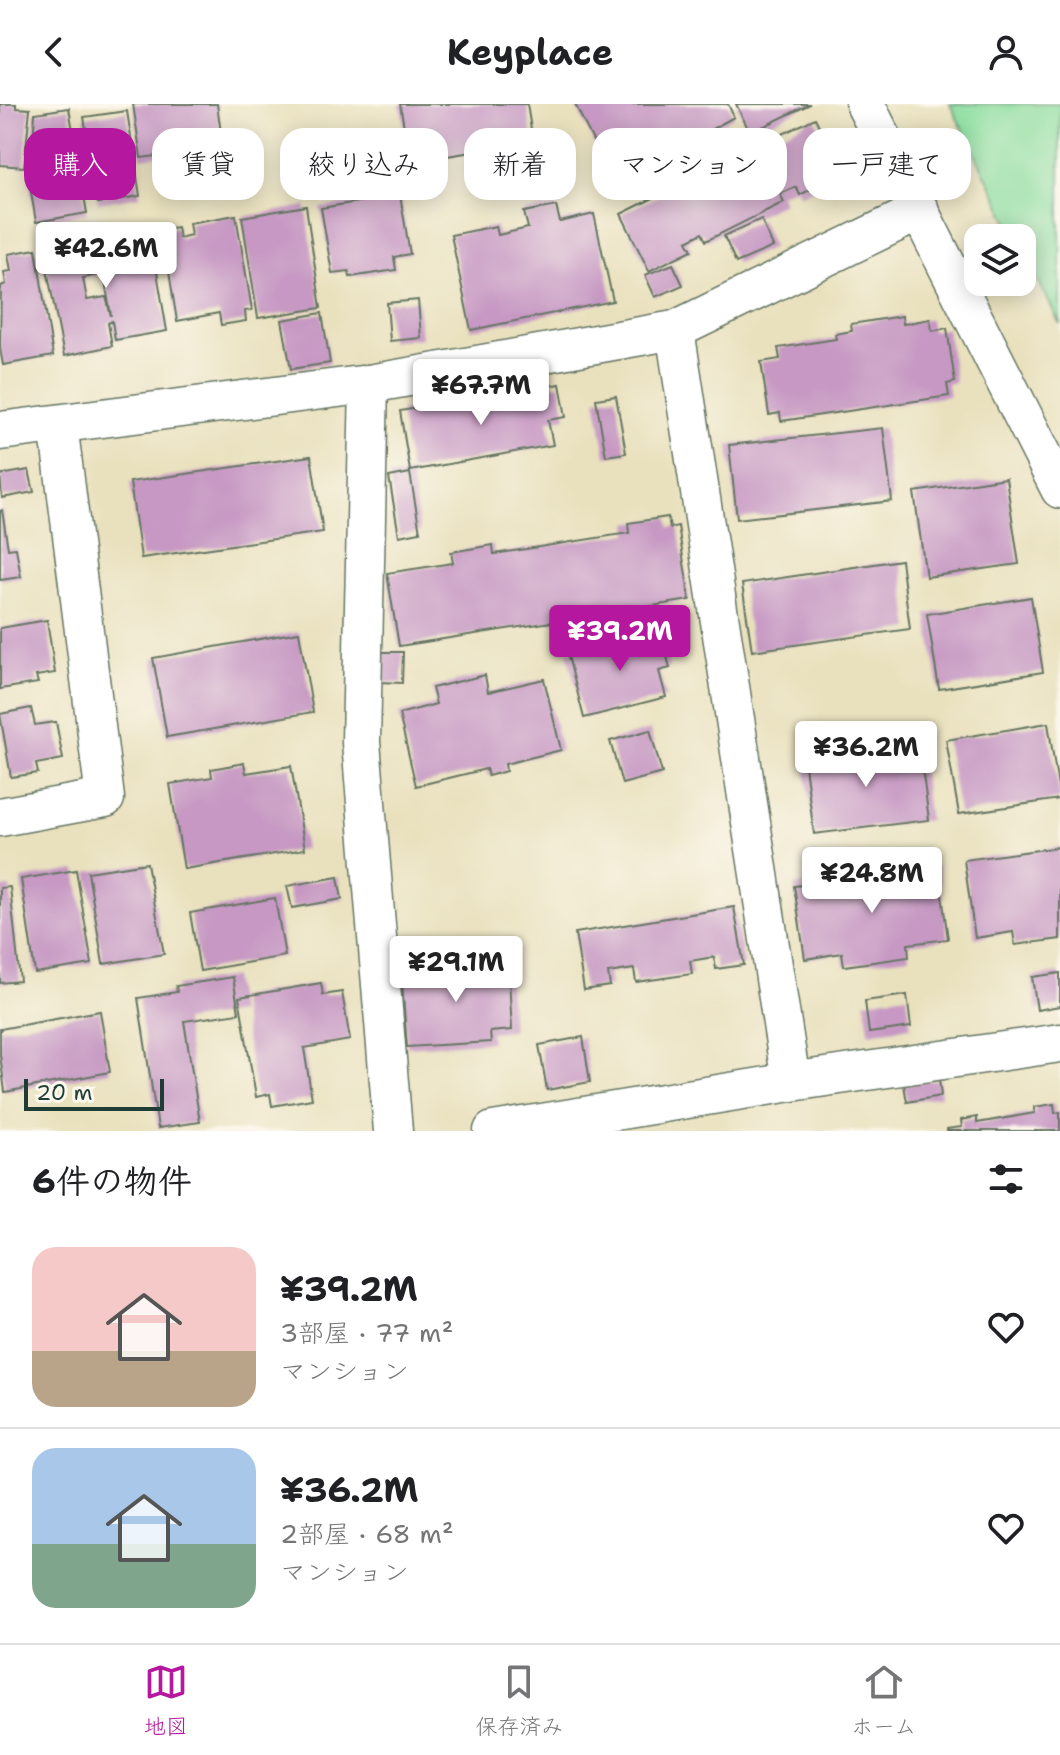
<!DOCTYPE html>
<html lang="ja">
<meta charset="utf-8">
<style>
:root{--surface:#fff;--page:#f6f6f6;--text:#202124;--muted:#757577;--line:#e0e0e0;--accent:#b5179e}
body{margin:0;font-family:"Shantell Sans","Klee One",sans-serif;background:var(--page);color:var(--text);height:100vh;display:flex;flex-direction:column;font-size:30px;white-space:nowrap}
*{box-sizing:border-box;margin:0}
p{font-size:26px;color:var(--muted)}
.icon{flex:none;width:44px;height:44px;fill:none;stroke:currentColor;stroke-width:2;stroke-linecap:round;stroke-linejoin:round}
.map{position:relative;height:1027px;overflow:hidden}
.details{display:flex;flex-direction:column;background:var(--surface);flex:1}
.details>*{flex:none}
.guide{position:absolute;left:24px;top:24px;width:1012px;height:72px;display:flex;gap:16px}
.controls{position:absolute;left:964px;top:120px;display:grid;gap:16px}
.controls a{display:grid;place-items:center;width:72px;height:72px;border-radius:16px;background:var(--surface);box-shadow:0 4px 20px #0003;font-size:40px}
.scale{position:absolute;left:24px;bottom:20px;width:140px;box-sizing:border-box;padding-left:8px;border:4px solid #1f3d34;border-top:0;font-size:22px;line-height:28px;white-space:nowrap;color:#1f3d34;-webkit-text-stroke:6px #fbf7ec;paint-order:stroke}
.price{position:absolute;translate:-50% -68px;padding:0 18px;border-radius:8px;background:#fff;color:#222;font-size:26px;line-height:52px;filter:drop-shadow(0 2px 4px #0008)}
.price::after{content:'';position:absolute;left:50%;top:48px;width:24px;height:18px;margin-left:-12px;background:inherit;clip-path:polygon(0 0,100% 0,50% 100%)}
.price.current{background:var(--accent);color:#fff}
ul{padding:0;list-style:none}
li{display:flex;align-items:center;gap:24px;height:200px;padding:0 32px}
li+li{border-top:2px solid var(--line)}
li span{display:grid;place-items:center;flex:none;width:224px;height:160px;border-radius:24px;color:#555}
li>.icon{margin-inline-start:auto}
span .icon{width:96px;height:96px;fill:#fffc;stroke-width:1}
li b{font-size:34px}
h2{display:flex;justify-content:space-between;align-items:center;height:96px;padding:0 32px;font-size:34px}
.pill{padding:0 28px;border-radius:24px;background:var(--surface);box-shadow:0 4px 20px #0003;font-size:28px;line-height:72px}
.pill.current{background:var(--accent);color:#fff}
header{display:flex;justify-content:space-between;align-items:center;height:104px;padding:0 32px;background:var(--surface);font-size:36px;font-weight:700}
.tabs{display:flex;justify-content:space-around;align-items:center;height:112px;border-top:2px solid var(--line);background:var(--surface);font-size:22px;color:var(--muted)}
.tabs a{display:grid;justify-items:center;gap:4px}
.tabs .current{color:var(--accent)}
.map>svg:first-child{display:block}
.green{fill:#8add9f;stroke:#548d6a;stroke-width:2}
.building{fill:#c698c3}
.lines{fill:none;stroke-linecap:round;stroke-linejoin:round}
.minor-casing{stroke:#667664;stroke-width:41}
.minor{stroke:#fff;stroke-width:38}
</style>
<header><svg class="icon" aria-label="back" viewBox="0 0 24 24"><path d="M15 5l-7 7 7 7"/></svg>Keyplace<svg class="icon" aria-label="person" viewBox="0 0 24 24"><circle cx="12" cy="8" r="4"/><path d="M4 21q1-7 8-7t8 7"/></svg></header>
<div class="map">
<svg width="1060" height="1027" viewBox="0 0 1060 1027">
<rect width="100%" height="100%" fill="#fbf7ec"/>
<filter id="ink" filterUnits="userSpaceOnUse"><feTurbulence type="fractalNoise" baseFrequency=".0125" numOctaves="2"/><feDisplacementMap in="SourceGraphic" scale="16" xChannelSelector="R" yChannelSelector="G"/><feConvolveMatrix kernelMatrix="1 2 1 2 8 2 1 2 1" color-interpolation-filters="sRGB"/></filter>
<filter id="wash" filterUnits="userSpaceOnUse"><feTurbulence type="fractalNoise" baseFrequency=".006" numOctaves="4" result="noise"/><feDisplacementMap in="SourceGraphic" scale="32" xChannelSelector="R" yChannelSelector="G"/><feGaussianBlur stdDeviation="1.8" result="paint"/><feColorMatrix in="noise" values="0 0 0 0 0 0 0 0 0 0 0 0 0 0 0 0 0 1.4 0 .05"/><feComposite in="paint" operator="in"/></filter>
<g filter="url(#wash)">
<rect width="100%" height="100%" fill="#e9e1be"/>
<path class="green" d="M950,0H1060V220L1022,144V134H1017Z"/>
<g id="blocks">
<g class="building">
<path d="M0,0H16V4L30,5L24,63L0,61Z"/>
<path d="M133,0H217L223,44L141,54Z"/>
<path d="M400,0H527L533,38L410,58Z"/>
<path d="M575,0H728L734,13L712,25L714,31L687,44L684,37L666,47L669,53L638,69L635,65L612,76Z"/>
<path d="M736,0H810L750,29Z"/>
<path d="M69,4L87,109L36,118L30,82L35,9Z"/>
<path d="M127,7L140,92L98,99L84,13Z"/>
<path d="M815,14L843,69L800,91L796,83L780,90L784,98L706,137L702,129L687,137L692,146L649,167L621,110Z"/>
<path d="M565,50L571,84L539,90L533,55Z"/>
<path d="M400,91L410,150L394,153L396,166L350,173L349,167L332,169L321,104Z"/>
<path d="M306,102L321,204L258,214L242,113Z"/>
<path d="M556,102L560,118L594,110L613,197L471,226L451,131L496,122L498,131L528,124L524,108Z"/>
<path d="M236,111L252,206L245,207L246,217L221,221L219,209L177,217L162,125L177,123L179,134L191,131L189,119Z"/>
<path d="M761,115L773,143L736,159L724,132Z"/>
<path d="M149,121L167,227L115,236L112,217L108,219L112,242L64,252L43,145L88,136L90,144L96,143L101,170L83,174L87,196L106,193L111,212L97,131Z"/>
<path d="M36,145L53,252L3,261L0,245L1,182L6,180L4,168L11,167L8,150Z"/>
<path d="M673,160L683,181L655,193L645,171Z"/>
<path d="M418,196L421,234L390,237L387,199Z"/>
<path d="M322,209L330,259L291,265L282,216Z"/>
<path d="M902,212L903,220L930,215L932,227L947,224L955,278L947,280L949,292L781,317L780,309L769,311L761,258L780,255L778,244L836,235L835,230L852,227L851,220Z"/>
<path d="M560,280L566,313L548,316L553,341L410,367L400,307Z"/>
<path d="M616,292L626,349L606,352L596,295Z"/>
<path d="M883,324L892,397L737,415L729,341Z"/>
<path d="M311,352L323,428L141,454L130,378Z"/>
<path d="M29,366L34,388L2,394L0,371Z"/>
<path d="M410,369L420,428L399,432L389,373Z"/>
<path d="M1006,374L1019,460L926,473L914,388Z"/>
<path d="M2,406L8,445L16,444L21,473L0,476V407Z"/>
<path d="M668,413L670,424L678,422L690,496L399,542L387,469L453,459L451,448L493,441L494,450L629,429L628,419Z"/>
<path d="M901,456L910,525L752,547L742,480Z"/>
<path d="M1031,493L1043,568L939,585L927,510Z"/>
<path d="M47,516L55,569L36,572L38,579L0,585V524Z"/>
<path d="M660,525L670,564L659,567L666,593L584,614L567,548Z"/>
<path d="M299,528L313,608L167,633L153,554Z"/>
<path d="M380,548H403L402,579L378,578Z"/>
<path d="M485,571L488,588L544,575L561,646L505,660L506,667L488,672L486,665L416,682L399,610L436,600L432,584Z"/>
<path d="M31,604L35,621L56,618L63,655L36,660L38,669L11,673L0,610Z"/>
<path d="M1048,619L1060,695L959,710L946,636Z"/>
<path d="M650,626L662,669L622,680L610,637Z"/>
<path d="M919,640L929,716L814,730L804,654Z"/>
<path d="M244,659L246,669L291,662L305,745L184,765L170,680L212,673L211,665Z"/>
<path d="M1060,743V835L1015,841L1013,828L975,834L964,756Z"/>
<path d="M147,759L164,850L103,860L88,768Z"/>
<path d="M938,762L948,835L908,840L909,853L844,862L842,849L805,855L794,782Z"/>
<path d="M76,766L92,860L35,869L21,775Z"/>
<path d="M338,773L342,795L292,804L287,782Z"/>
<path d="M10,783L20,877L0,879V784Z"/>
<path d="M275,794L285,852L200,867L190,809Z"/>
<path d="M734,803L744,861L716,865L714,853L690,857L692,870L636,878L634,865L608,869L610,882L584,886L575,829Z"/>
<path d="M508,858L512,926L490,928L491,938L407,943L401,866Z"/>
<path d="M1060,869V902L1037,906L1032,873Z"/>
<path d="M233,873L239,909L184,917L200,1018L158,1024L138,894L177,888L176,882Z"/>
<path d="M321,879L323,891L342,888L350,936L304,944L312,995L272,1002L270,990L256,993L239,893Z"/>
<path d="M907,891L911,923L869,929L865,897Z"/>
<path d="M100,907L110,968L5,988L0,951V925Z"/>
<path d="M583,933L590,978L547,986L539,941Z"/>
<path d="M939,975L941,992L907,998L904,981Z"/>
<path d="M1054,1000L1055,1009L1060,1008V1027H947V1025L962,1023L961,1016L977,1013V1019L1035,1009L1034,1003Z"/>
</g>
</g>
</g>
<g filter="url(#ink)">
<use href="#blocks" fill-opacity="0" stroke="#667664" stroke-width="2"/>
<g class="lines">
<g class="minor-casing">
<g id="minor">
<path d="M865,0L1060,385"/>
<path d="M675,226L791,978"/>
<path d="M369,280L361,638L393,1027"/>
<path d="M0,327L369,280L675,226L920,107"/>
<path d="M0,713L105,694L58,320"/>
<path d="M493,1027L791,978L1060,939"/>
</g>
</g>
<use href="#minor" class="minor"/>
</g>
</g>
</svg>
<div class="controls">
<a><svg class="icon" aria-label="layers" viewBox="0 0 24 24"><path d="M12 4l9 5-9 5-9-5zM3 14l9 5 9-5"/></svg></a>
</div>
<div class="scale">20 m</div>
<b class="price" style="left:106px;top:186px">¥42.6M</b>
<b class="price" style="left:481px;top:323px">¥67.7M</b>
<b class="price current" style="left:620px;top:569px">¥39.2M</b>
<b class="price" style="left:866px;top:685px">¥36.2M</b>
<b class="price" style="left:872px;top:811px">¥24.8M</b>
<b class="price" style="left:456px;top:900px">¥29.1M</b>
<div class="guide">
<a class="pill current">購入</a>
<a class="pill">賃貸</a>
<a class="pill">絞り込み</a>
<a class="pill">新着</a>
<a class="pill">マンション</a>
<a class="pill">一戸建て</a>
</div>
</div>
<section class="details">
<h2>6件の物件<svg class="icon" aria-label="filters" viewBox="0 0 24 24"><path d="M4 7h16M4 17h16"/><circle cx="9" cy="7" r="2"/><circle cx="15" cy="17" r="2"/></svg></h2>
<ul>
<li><span style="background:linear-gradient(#f6c9c9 65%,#b9a48a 0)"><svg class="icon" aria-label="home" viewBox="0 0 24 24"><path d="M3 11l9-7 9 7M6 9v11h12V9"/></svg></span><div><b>¥39.2M</b><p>3部屋 · 77 m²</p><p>マンション</p></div><svg class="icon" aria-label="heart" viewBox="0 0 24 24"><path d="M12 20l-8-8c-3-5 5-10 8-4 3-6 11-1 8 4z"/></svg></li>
<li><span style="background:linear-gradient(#a9c7e8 60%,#7fa58c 0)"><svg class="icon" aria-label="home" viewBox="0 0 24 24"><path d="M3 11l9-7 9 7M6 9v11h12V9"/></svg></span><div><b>¥36.2M</b><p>2部屋 · 68 m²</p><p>マンション</p></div><svg class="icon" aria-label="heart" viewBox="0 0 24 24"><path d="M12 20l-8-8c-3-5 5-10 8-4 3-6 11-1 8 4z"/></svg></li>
</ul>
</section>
<nav class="tabs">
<a class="current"><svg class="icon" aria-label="map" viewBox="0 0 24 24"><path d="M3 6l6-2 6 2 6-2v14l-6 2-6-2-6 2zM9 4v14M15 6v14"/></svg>地図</a>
<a><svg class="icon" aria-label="saved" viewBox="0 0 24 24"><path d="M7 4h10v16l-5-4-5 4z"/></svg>保存済み</a>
<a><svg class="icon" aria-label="home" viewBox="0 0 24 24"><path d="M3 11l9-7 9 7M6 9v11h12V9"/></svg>ホーム</a>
</nav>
